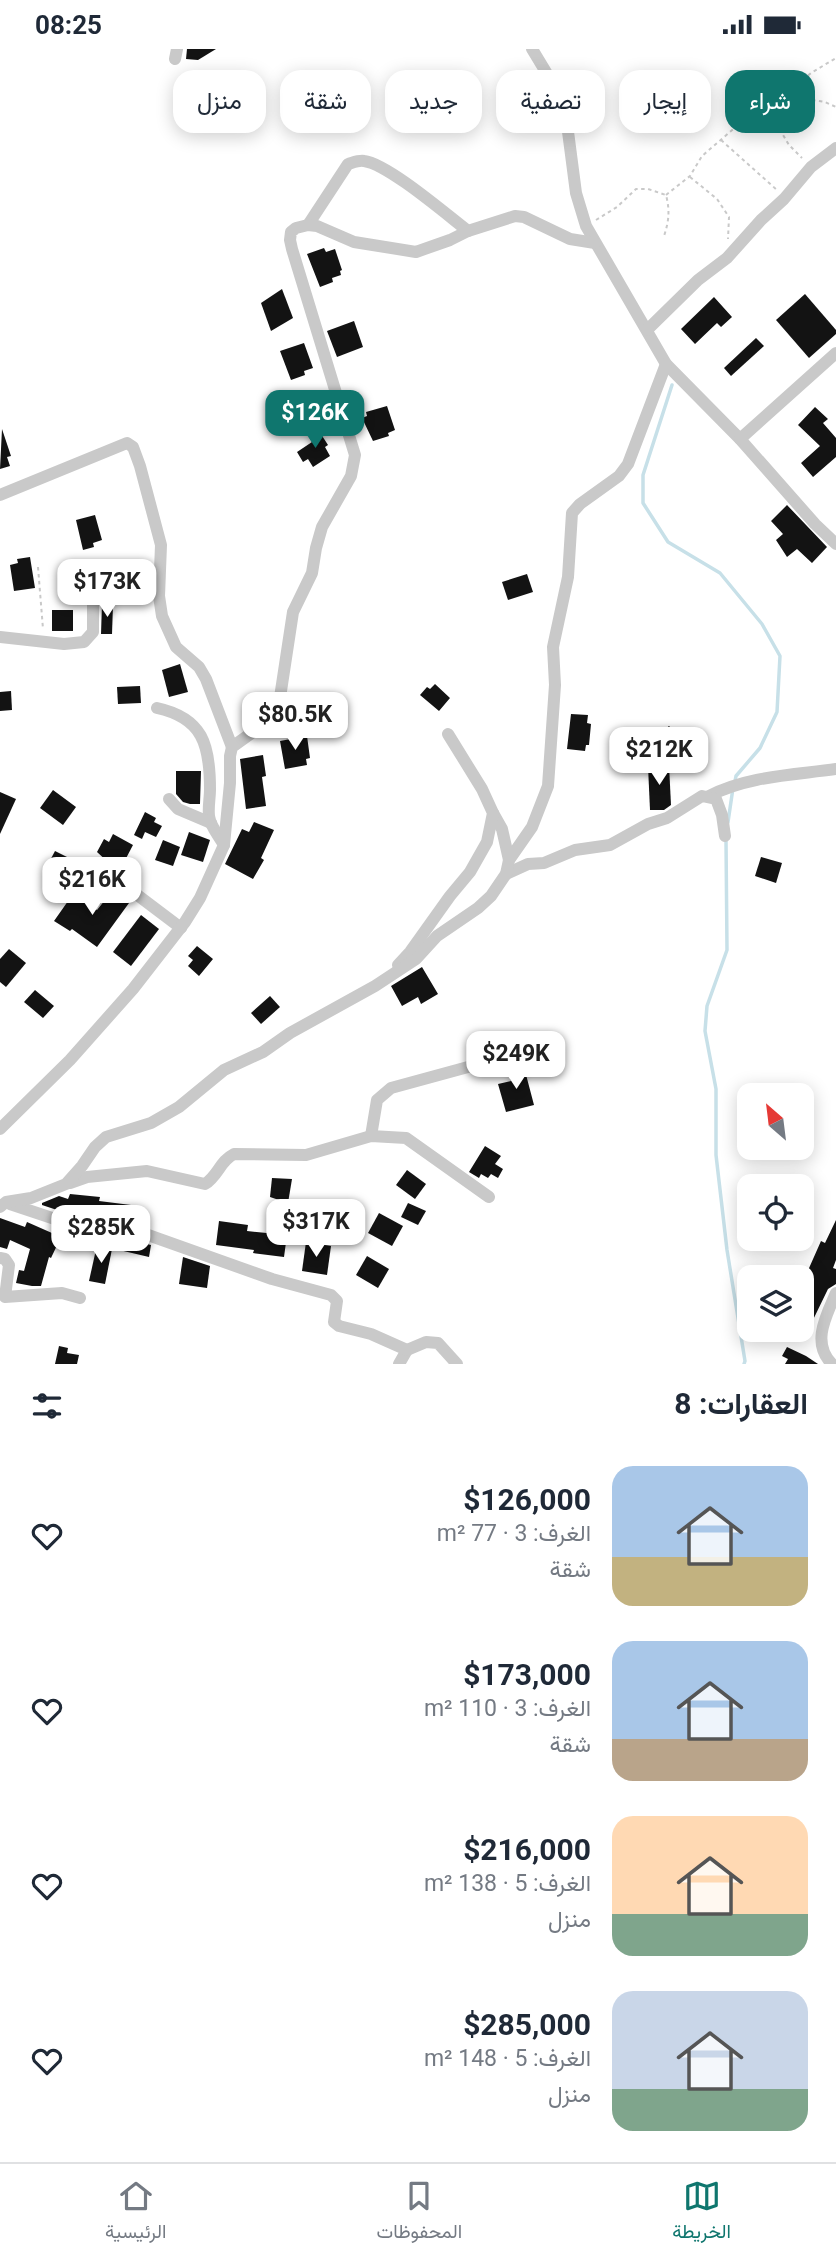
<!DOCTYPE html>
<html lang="ar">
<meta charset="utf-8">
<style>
:root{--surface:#fff;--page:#f6f6f7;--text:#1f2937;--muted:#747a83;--line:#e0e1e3;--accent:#0f766e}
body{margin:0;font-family:Roboto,Vazirmatn,sans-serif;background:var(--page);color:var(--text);direction:rtl;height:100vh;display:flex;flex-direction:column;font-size:26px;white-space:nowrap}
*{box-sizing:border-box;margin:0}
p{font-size:23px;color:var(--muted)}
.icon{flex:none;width:38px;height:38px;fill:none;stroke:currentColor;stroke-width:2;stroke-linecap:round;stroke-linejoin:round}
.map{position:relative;height:1315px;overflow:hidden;direction:ltr}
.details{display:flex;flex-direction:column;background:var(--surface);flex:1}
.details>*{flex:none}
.hud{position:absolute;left:21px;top:21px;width:794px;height:63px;direction:rtl;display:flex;gap:14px}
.needle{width:46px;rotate:332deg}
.controls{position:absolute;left:737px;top:1034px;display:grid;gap:14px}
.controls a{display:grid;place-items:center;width:77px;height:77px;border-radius:14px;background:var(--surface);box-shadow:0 4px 18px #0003;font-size:35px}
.price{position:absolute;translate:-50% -60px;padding:0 16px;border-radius:14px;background:#fff;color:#222;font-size:23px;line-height:46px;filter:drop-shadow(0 2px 4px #0008)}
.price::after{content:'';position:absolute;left:50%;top:42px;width:21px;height:16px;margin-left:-10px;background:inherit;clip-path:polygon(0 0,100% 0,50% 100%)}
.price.active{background:var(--accent);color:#fff}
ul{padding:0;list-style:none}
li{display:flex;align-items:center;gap:21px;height:175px;padding:0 28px}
li span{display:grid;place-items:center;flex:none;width:196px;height:140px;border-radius:21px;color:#555}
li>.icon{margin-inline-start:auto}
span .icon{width:84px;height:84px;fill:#fffc;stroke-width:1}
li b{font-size:30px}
h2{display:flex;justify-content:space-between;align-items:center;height:84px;padding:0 28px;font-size:30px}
.tag{padding:0 24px;border-radius:21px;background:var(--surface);box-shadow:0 4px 18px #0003;font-size:24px;line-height:63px}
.tag.active{background:var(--accent);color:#fff}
.status{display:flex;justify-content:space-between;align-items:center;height:49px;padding:0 35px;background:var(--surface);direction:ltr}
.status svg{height:19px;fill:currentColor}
.tab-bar{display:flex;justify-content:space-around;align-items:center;height:98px;border-top:2px solid var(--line);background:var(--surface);font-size:19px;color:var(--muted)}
.tab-bar a{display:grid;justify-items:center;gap:4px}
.tab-bar .active{color:var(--accent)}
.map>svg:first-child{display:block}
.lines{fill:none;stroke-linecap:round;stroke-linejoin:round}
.stream{stroke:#c7e0e8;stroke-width:3.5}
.building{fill:#131313}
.path{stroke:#c9c9c9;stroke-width:2;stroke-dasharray:3.5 3.5;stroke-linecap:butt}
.minor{stroke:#c9c9c9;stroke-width:12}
</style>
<div class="status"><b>08:25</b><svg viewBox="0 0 49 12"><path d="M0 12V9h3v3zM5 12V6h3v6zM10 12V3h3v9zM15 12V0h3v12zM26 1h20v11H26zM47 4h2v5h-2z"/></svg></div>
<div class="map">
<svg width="836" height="1315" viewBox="0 0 836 1315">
<rect width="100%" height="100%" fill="#fff"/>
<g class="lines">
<g class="stream">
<path d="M672,336L643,426V454L668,493L720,524L762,575L780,607L777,663L760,699L736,727L735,732"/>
<path d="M728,773L733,739"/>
<path d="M726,791L727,901L707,957L705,982L716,1040V1106L727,1201L745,1312L744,1315"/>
</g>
</g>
<g class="building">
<path d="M187,0H216L198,11L186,10Z"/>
<path d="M324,199L326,203L335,200L342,221L340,222L341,226L332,229L333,233L320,238L307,205Z"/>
<path d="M282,240L293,269L271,282L261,254Z"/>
<path d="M805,245L836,281V285L809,309L776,271Z"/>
<path d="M714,248L732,268L721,278L717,274L695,295L681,280Z"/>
<path d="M354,272L363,298L337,308L327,282Z"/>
<path d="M756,289L764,297L731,327L724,319Z"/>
<path d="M304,294L313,319L304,322L305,326L291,331L280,302Z"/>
<path d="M387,357L395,381L388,384L389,387L373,392L362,369L367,367L366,363Z"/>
<path d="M815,358L828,370L823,374L836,389V408L813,428L801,414L820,397L798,376Z"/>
<path d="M2,380L11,407L7,408L10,417L0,420Z"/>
<path d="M319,382L328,396L325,398L330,407L313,418L308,410L303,413L297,403L312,393L309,388Z"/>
<path d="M787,456L827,498L812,514L797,500L787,508L776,491L783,485L771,472Z"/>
<path d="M95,466L102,491L93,494L94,498L83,501L76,471Z"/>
<path d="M30,508L35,539L14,542L10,516L18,514L17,510Z"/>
<path d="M527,525L533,543L508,551L502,533Z"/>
<path d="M102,555L113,556L112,585H101Z"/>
<rect x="52" y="561" width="21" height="21"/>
<path d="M180,615L188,643L169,648L162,621Z"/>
<path d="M435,635L450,649L439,662L420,646L427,638L430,640Z"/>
<path d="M140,637L141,654L118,655L117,638Z"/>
<path d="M11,642L12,661L0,662V643Z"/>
<path d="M571,665L588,666L587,674L591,675L589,696H586L585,702L567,700Z"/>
<path d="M669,677L681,690L669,700L657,687Z"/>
<path d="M307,687L310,709L306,710L307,716L285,720L280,692Z"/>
<path d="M263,706L266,727L262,728L266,757L246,760L240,710Z"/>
<path d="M669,716L671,756L664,761H650L648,717Z"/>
<path d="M176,722H201L200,755H190L183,753L176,745Z"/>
<path d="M53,741L76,758L63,776L40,759Z"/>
<path d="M0,743L16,750L0,785Z"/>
<path d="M145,763L156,769L154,773L162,777L156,788L145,783L142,790L134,786Z"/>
<path d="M254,773L274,781L261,809L264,811L253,830L225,815L242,780L249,783Z"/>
<path d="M189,783L210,791L203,813L181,806Z"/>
<path d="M113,785L133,796L122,817L112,812L110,815L97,803L104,790L109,793Z"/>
<path d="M163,791L180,798L173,817L155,811Z"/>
<path d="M55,802L75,812L66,832L45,821Z"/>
<path d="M761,808L782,814L776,834L755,827Z"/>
<path d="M114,840L127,849L126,851L129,854L97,898L72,880L70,882L54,872L73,845L97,861Z"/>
<path d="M141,866L159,880L131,917L113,903Z"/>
<path d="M197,897L213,910L199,927L188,917L193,911L188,907Z"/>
<path d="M9,900L26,914L6,938L0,933V910Z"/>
<path d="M422,918L438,945L421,955L418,948L402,957L391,937Z"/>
<path d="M35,941L54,957L43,969L24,953Z"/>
<path d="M270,947L280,958L261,975L251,964Z"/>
<path d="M524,1018L534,1056L506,1063L498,1035L511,1032L508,1022Z"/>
<path d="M485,1097L501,1107L495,1115L503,1120L498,1129L491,1125L488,1129L481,1125L479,1129L469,1123Z"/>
<path d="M407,1121L426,1135L415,1150L396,1136Z"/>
<path d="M272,1129L292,1130L288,1154L270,1148Z"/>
<path d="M70,1145L100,1148L99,1152L131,1156L129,1171L57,1161L42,1156V1154L59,1147L68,1150Z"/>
<path d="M408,1154L426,1162L418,1176L401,1168Z"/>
<path d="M379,1164L403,1177L392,1197L368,1184Z"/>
<path d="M0,1169L25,1178L27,1173L61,1188L51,1209L49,1208L41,1237H32L16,1234L19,1221L24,1222L30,1200L10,1191L7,1200L0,1198Z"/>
<path d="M836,1171V1211L833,1219L836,1220V1235L828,1240L811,1275L802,1270V1242L805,1236L802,1235L821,1192L825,1194Z"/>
<path d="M219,1172L248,1176L247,1182L287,1186L284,1208L253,1204L254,1201L216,1196Z"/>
<path d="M118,1188L151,1196L149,1208L115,1200Z"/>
<path d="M306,1193L331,1197L327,1226L302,1222Z"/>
<path d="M97,1196L112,1200L105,1235L89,1232Z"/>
<path d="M367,1207L389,1220L378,1239L356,1226Z"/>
<path d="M183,1208L210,1217L207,1239L179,1235Z"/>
<path d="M59,1297L68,1299L67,1304L79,1306L77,1315H55Z"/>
<path d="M787,1298L806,1307L818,1315H785L788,1310L782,1307Z"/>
</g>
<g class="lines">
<g class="path">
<path d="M812,51L825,53L836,58"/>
<path d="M769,62L789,96L802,109"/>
<path d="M721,91L777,141"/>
<path d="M690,128L717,150L729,168L728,190"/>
<path d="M666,146L690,127L702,107L752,64L768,61L811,24L836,9"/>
<path d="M596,171L617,158L636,140H648L666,146C670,161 669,172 664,187"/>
<path d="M38,518L43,580"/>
</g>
<g class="minor">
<path d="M532,0L552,33L567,75L576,144L586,177L666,315L740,390L815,475L836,495"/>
<path d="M175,10L177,0"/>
<path d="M308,176L348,115C352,114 359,111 364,112C388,115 447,166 468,182"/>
<path d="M647,281L698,231L727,209L761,171L784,150L811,118L836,99"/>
<path d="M740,390L836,304"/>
<path d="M0,446L127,394L133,398L140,417L161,496L159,547L162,567L176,598L199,618L206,630L232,698"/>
<path d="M0,588L64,595L84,593L93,583V551"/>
<path d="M157,659C203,669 210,696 210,740C210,749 208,758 209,767C210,777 219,787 224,796"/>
<path d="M709,747C747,727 794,726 836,720"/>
<path d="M169,750L178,760L211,774"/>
<path d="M493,764L502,780L509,811"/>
<path d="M95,814L181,879"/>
<path d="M506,825L528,815L544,814L575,801L610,796L648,775L667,769L702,747L716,750L722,766L725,787"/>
<path d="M398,916L410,903L450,847L470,823L487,793L493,764L482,740L448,685"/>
<path d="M0,1080L70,1011L133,940L185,873L200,849L224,796L230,734V707L232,698L263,676L275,663L279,655L293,563L312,524L316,499L322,478L351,427L355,406L292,200L290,191L291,183L296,179L308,176L317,177L354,193L416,203L450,191L468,182L515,167L524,168L570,190L595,194"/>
<path d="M371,1087L377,1051L391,1039L468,1018"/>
<path d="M70,1134L87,1128L147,1122L205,1135C218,1127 220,1112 234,1105L306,1106L371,1087L406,1089L489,1148"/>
<path d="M10,1155L55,1170L134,1181L272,1230L331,1246L337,1252L334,1273L339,1277L371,1285L407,1301L399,1315"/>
<path d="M0,1158L6,1153L31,1149L66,1135L82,1117L95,1098L106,1088L151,1074L179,1058L224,1021L263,1003L290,984L375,937L416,910L437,887L478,859L491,847L506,825L509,811L532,778L548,737L555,636L553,598L568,528L572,464L580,455L619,427L628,415L666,315"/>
<path d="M0,1209L5,1210L9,1216L5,1248L62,1244L80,1249"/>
<path d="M407,1301L426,1293L438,1294L457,1315"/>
<path d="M832,1315C811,1294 826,1267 836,1244"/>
</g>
</g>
</svg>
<div class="controls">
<a><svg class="needle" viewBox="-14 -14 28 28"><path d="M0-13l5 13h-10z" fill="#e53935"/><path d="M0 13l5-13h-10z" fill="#747a83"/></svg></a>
<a><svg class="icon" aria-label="locate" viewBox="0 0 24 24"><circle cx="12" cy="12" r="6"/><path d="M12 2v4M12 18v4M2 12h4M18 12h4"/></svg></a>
<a><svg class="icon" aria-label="layers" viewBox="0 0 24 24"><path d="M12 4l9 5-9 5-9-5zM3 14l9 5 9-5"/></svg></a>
</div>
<b class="price active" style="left:315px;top:401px">$126K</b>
<b class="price" style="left:107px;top:570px">$173K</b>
<b class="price" style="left:295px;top:703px">$80.5K</b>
<b class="price" style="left:659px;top:738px">$212K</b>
<b class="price" style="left:92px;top:868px">$216K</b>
<b class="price" style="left:516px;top:1042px">$249K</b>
<b class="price" style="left:316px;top:1210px">$317K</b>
<b class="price" style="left:101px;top:1216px">$285K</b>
<div class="hud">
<a class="tag active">شراء</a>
<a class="tag">إيجار</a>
<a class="tag">تصفية</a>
<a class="tag">جديد</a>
<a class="tag">شقة</a>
<a class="tag">منزل</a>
</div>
</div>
<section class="details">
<h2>العقارات: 8<svg class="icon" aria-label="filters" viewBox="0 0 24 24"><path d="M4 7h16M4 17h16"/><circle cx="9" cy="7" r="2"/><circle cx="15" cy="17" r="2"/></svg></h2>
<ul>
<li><span style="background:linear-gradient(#a9c7e8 65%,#c2b280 0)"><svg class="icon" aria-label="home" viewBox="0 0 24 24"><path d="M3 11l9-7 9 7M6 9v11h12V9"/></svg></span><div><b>$126,000</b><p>الغرف: 3 · 77 m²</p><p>شقة</p></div><svg class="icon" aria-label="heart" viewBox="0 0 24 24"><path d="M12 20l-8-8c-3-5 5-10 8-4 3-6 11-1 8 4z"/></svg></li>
<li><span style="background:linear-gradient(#a9c7e8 70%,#b9a48a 0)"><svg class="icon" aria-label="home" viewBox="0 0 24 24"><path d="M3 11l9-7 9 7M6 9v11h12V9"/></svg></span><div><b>$173,000</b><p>الغرف: 3 · 110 m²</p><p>شقة</p></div><svg class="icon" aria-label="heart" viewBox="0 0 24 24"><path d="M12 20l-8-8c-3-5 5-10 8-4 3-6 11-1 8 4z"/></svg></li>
<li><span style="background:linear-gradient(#ffd9b3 70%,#7fa58c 0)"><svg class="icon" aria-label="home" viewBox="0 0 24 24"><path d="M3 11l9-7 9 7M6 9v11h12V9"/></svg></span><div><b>$216,000</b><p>الغرف: 5 · 138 m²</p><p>منزل</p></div><svg class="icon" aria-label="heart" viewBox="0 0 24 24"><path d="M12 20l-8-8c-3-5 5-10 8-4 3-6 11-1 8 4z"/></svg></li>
<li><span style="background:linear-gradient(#c9d6e8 70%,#7fa58c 0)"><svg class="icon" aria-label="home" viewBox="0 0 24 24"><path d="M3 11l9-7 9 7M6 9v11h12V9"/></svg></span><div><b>$285,000</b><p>الغرف: 5 · 148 m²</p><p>منزل</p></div><svg class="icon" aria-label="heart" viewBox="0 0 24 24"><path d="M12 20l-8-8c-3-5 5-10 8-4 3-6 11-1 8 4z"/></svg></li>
</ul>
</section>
<nav class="tab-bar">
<a class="active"><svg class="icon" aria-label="map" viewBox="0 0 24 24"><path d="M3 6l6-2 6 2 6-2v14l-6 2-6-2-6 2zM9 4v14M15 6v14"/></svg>الخريطة</a>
<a><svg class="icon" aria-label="saved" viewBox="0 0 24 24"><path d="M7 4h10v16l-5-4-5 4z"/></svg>المحفوظات</a>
<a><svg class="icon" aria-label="home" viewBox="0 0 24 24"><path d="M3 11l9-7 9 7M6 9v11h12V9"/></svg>الرئيسية</a>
</nav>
